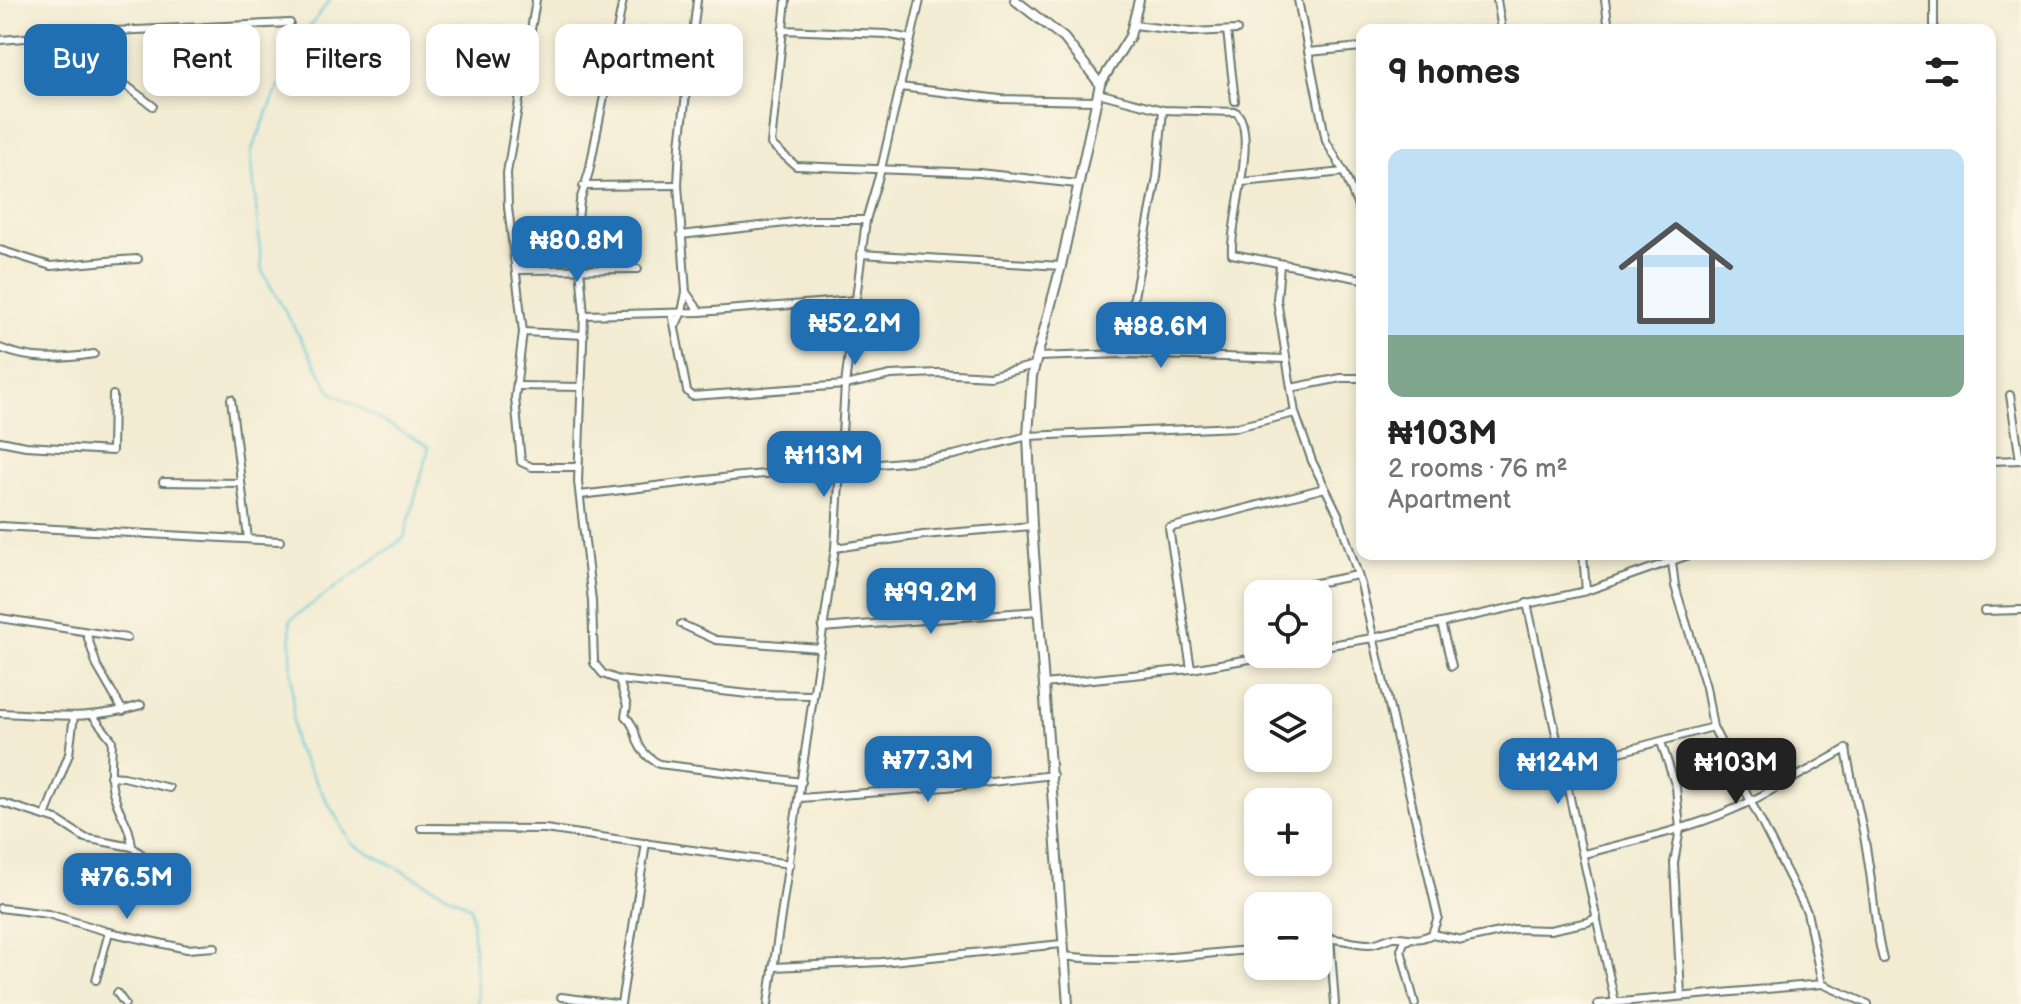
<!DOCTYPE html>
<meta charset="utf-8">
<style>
:root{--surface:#fff;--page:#f6f6f6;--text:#222;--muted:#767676;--accent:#1f6fb2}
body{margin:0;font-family:"Balsamiq Sans",sans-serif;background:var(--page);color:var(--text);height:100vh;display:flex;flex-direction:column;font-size:30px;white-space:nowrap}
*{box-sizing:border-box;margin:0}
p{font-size:26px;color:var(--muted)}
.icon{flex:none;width:44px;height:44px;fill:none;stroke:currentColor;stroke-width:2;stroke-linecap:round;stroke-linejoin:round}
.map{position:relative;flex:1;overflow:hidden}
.panel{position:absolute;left:1356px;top:24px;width:640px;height:536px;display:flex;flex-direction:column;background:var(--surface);border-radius:16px;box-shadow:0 4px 12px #0003}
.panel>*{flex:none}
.guide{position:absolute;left:24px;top:24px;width:760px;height:72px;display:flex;gap:16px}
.tools{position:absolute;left:1244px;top:580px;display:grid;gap:16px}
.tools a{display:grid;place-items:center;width:88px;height:88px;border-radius:16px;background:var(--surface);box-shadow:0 4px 12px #0003;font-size:40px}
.price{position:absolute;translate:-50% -68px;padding:0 18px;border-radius:16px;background:var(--accent);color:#fff;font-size:26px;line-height:52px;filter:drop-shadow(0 2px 4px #0008)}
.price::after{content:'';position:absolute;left:50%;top:48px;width:24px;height:18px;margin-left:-12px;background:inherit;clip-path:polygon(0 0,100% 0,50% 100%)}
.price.on{background:#222;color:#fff}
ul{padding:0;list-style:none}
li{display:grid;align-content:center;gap:16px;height:424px;padding:0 32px}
li span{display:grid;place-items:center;height:248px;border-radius:16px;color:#555}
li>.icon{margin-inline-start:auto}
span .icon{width:144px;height:144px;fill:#fffc;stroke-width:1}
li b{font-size:34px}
h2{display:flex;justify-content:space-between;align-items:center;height:96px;padding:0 32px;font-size:34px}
.chip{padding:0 28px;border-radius:16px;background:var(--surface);box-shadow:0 4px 12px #0003;font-size:28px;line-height:72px}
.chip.on{background:var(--accent);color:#fff}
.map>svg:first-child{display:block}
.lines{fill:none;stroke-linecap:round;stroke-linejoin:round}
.stream{stroke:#5ac6d3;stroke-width:2}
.minor-casing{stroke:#697a6c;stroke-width:10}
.tertiary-casing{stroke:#697a6c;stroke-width:12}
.minor{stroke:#fff;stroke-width:6}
.tertiary{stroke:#fff;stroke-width:8}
</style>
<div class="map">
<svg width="2021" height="1004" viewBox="0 0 2021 1004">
<rect width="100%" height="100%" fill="#fcf5e5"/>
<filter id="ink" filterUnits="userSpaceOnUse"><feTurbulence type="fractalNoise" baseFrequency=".0125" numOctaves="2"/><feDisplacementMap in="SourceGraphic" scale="16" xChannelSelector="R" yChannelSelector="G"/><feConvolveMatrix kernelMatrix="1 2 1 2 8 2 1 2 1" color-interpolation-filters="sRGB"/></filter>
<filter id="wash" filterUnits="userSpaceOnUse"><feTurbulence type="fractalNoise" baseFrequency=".006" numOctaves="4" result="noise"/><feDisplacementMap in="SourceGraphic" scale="32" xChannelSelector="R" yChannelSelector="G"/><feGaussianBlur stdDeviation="1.8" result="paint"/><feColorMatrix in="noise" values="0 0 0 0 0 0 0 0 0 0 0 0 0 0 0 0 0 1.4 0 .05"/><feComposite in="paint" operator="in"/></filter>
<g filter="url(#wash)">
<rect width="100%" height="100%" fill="#f3ecd3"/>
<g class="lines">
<path class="stream" d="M330,0L297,43L251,152L262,271L332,393L429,447L404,538L290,620L294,744L352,844L471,907L478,1002L476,1004"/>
</g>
</g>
<g filter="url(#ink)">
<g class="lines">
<g class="minor-casing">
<g id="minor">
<path d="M536,0L507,173L508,207L523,332L515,398L521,462L532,467H577"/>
<path d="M623,0L589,172L580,201L577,230L584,315L578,482L592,601L594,663L603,674L619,680L627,706L625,716C643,733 628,746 659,764L802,782"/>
<path d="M786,0L771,144L796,166L979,173L1077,184"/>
<path d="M1298,0L1326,141L1344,172L1362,216"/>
<path d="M1497,0L1502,30"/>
<path d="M1605,0L1609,30"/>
<path d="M1134,25L1191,32L1237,30"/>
<path d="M782,30L886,34L911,39"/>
<path d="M1934,30V0"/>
<path d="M114,31L111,74L153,106"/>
<path d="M1227,31L1235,101"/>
<path d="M0,40L114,31L290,23"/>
<path d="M1308,52L1362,47"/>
<path d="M900,87L1000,99L1096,101"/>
<path d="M1098,93L1163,110L1236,112C1259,132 1229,225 1232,254L1362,279"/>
<path d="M1242,182L1344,172"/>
<path d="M583,186L678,185"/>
<path d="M681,235L812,220H866"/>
<path d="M0,250L51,266L108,261"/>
<path d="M861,254L1061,266"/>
<path d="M106,261L138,259"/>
<path d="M1280,265L1277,300L1295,413L1312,461L1338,514L1361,584L1438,917L1432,934C1415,943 1410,936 1394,937C1386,938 1378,944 1369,944C1351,944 1336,936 1318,939"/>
<path d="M516,270L638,269"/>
<path d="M686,292L700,312"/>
<path d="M672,313L687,391L692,396L845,385L891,375L938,373L990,376L1035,365"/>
<path d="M584,315L700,312L855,300"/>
<path d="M676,325L682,312L686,292L678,185L680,145L697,0"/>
<path d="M523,332L584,335"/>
<path d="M849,346L890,345"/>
<path d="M0,348C31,361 62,359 94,354"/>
<path d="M1123,354L1157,177L1163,110"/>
<path d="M1037,357L1123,354L1286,359"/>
<path d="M517,386L582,387"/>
<path d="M1291,388L1341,378H1362"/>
<path d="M2010,395L2020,460"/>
<path d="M231,399L248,539"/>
<path d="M0,441L26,446L112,451L113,395"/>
<path d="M1990,461L2021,460"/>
<path d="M163,482L241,483"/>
<path d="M580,495L731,477L914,461L954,455L1028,436L1237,427L1295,413"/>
<path d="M0,526L280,541"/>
<path d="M835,548L923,535L1032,526"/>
<path d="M1583,554L1586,591"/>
<path d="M1671,554L1675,586L1706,687L1713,727L1807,912L1822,984L1868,1004"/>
<path d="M1259,594L1358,575"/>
<path d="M1527,603L1615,1002"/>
<path d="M1984,611L2021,610"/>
<path d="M0,618L127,638"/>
<path d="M1441,623L1452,666"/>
<path d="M681,624L716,640L819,648"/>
<path d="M822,628L1038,611"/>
<path d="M86,632L97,666L123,711"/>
<path d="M1318,647L1373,638L1586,591L1692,554"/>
<path d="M1191,669L1169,528L1325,488"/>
<path d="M619,680L749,694L813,695"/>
<path d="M1044,684L1191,669L1279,654"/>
<path d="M0,713C52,715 91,721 141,705"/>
<path d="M93,716L112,740C112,759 108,780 115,798C121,818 130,824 132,847"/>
<path d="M1661,742L1676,787L1680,829L1674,863L1681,995"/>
<path d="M1564,767L1713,727"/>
<path d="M110,776L124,777L169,788"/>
<path d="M800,798L946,787L1053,775"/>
<path d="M0,802L57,820L85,838L132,847L168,874"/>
<path d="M45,816L69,754L74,716"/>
<path d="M421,828L545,829L790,864"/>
<path d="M1584,854C1639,839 1697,828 1749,802C1781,786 1814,767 1846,749C1852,787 1863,823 1868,860C1874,893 1874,927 1883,959"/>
<path d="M0,908L48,914L109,932"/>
<path d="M1432,934L1462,940L1514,929L1550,930L1588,922L1597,917"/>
<path d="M1330,937L1335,1004"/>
<path d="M1408,940L1404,942L1401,950L1415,1004"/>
<path d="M1063,956C1128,964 1193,955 1258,949"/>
<path d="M773,967L881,962L1062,944"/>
<path d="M96,980L109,932L187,949L215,947"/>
<path d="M117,993L125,1004"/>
<path d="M561,997L616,1004"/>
<path d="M621,1004L646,843"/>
<path d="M768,1004L835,548L845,385L866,220L881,169L920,0"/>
<path d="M1598,1004L1822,984"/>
</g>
</g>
<g class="tertiary-casing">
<g id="tertiary">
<path d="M1015,0L1064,38L1100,84"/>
<path d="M1068,1004L1032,526L1028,436L1032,376L1061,266L1100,84L1130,36L1139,0"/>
</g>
</g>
<use href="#minor" class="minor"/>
<use href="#tertiary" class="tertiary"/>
</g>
</g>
</svg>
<div class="tools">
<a><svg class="icon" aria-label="locate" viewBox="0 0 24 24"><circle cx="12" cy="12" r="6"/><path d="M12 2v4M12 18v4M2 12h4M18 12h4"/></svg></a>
<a><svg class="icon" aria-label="layers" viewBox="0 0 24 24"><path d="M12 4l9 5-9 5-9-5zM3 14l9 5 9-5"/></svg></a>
<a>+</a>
<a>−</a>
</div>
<b class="price" style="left:577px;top:284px">₦80.8M</b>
<b class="price" style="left:855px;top:367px">₦52.2M</b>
<b class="price" style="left:1161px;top:370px">₦88.6M</b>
<b class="price" style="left:824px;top:499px">₦113M</b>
<b class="price" style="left:931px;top:636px">₦99.2M</b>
<b class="price" style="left:928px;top:804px">₦77.3M</b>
<b class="price" style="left:1558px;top:806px">₦124M</b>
<b class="price on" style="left:1736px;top:806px">₦103M</b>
<b class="price" style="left:127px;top:921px">₦76.5M</b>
<div class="guide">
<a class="chip on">Buy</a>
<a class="chip">Rent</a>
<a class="chip">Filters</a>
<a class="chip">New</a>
<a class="chip">Apartment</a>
</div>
<section class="panel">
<h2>9 homes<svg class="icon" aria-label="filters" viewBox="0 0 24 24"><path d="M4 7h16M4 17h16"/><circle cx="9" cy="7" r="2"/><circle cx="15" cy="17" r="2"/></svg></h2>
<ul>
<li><span style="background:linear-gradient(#bfe0f5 75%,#7fa58c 0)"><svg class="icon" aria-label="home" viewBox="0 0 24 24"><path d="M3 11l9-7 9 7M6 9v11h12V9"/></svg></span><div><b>₦103M</b><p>2 rooms · 76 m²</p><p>Apartment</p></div></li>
</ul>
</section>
</div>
